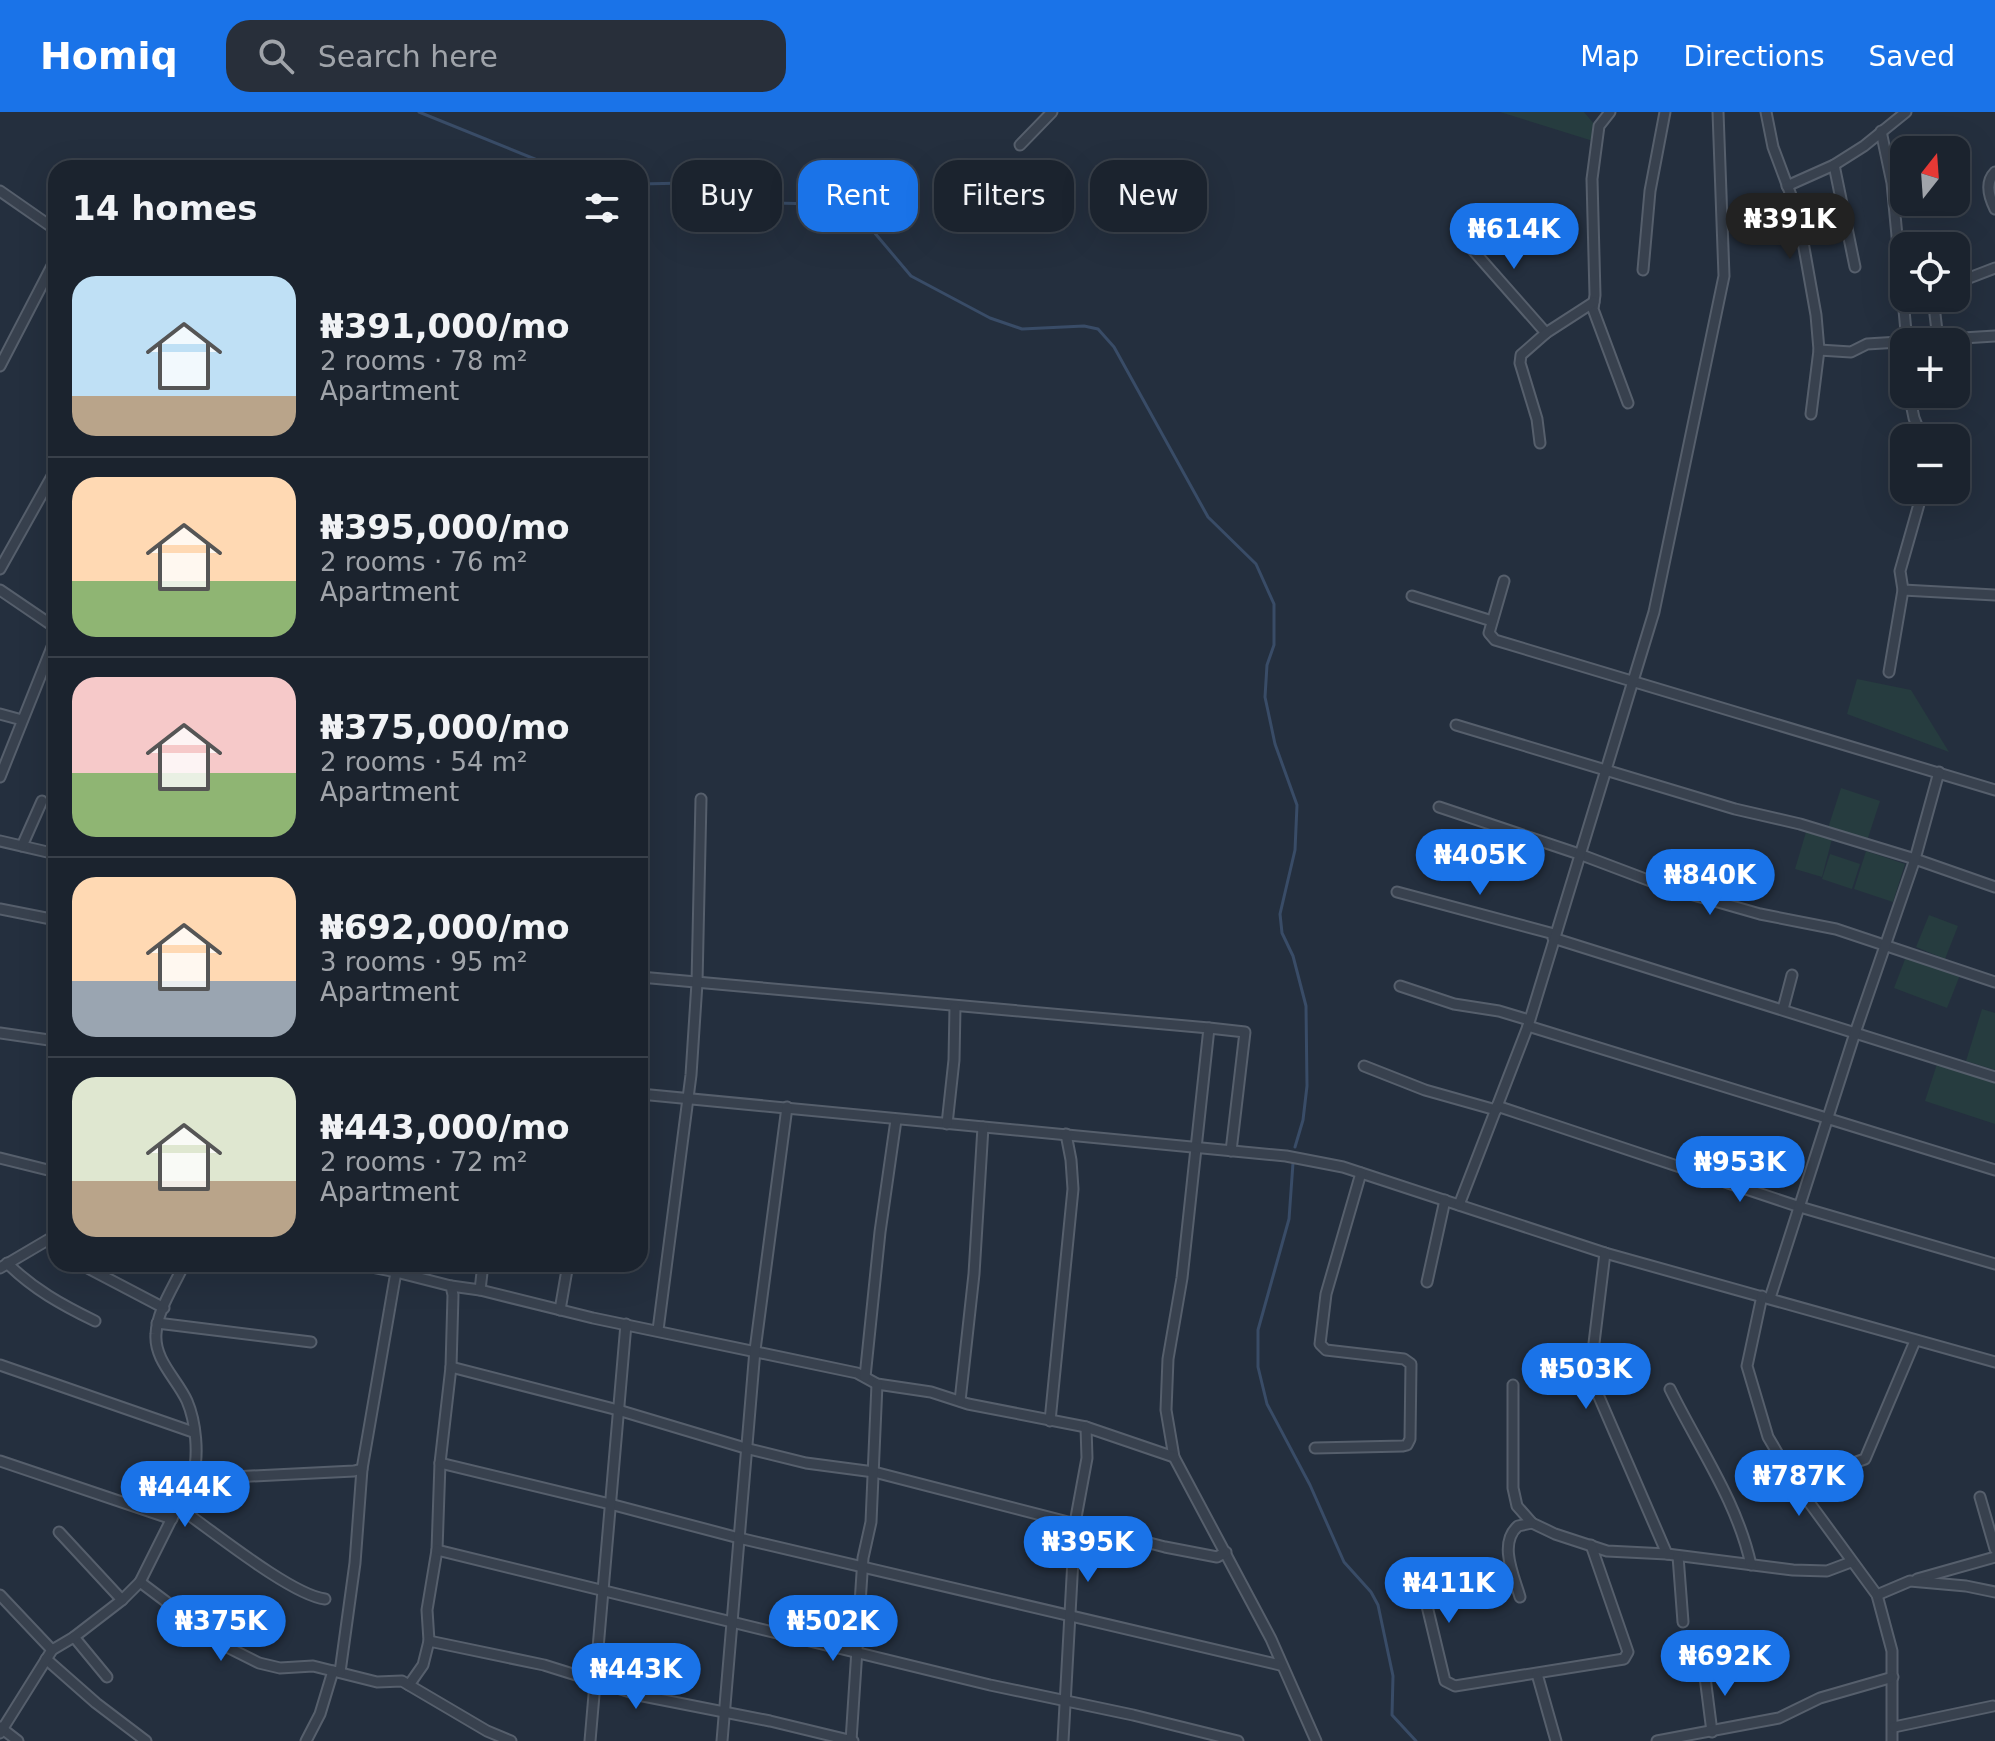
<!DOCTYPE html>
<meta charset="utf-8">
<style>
:root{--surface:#1b232e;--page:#282f3a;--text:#f1f3f6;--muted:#a0a4aa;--line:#39404a;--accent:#1a73e8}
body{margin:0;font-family:"DejaVu Sans",sans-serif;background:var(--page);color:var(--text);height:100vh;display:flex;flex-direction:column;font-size:30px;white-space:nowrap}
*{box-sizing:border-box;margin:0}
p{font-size:26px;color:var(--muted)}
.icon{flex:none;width:44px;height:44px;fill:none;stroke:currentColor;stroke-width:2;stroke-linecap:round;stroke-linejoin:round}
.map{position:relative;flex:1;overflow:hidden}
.side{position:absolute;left:48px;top:48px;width:600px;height:1112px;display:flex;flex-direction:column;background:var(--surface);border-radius:24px;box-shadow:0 8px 32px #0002,0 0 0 2px var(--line)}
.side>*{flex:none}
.top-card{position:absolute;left:672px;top:48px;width:760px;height:72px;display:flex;gap:16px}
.needle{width:52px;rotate:17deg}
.buttons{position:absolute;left:1890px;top:24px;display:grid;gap:16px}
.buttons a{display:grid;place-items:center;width:80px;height:80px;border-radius:16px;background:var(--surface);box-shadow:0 8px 32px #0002,0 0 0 2px var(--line);font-size:40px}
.price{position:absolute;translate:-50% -68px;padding:0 18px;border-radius:28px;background:var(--accent);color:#fff;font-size:26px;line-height:52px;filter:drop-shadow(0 2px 4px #0008)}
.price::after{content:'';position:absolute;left:50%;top:48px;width:24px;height:18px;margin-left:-12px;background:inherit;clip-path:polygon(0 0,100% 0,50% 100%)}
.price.selected{background:#222;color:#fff}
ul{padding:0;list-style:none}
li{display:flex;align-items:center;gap:24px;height:200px;padding:0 24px}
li+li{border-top:2px solid var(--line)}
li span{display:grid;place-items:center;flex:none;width:224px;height:160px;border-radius:24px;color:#555}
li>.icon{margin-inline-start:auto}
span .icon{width:96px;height:96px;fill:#fffc;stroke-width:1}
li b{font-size:34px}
h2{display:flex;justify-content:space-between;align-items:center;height:96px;padding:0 24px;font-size:34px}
.tag{padding:0 28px;border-radius:24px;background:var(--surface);box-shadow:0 8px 32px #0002,0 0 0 2px var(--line);font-size:28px;line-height:72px}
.tag.selected{background:var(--accent);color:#fff}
header{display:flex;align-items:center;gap:48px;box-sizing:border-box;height:112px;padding:0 40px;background:var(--accent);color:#fff}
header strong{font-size:38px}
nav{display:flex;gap:44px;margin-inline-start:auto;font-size:28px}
.search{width:560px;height:72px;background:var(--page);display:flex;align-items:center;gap:20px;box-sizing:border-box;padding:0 28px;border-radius:24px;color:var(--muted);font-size:30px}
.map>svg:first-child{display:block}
.green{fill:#263c3f}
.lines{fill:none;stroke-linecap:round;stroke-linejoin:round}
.stream{stroke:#394c67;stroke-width:3}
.minor-casing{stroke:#565f6c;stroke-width:13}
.minor{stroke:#38414e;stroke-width:9}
</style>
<header>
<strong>Homiq</strong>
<div class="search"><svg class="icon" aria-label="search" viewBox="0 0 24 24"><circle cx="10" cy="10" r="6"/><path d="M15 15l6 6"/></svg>Search here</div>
<nav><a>Map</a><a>Directions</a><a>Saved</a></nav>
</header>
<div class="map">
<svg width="1995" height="1629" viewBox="0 0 1995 1629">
<rect width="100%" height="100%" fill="#242f3e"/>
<g class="green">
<path d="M1500,0H1584L1594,12L1593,29Z"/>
<path d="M1857,567L1911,578L1949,640L1847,602Z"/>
<path d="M1841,676L1880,689L1867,729L1828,716Z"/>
<path d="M1806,720L1832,727L1822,765L1795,757Z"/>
<path d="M1866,739L1905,752L1893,790L1854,777Z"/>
<path d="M1830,742L1860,752L1852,777L1822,767Z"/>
<path d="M1929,803L1958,814L1945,847L1916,835Z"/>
<path d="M1907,842L1960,863L1947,896L1894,876Z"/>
<path d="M1982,897L1995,901V958L1966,949Z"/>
<path d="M1937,952L1995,971V1012L1925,989Z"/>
</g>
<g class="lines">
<g class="stream">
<path d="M419,0L557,56"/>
<path d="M640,72L686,71L774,91L818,92L845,99L868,113L911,164L990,206L1022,217L1084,214L1098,217L1114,235L1208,405L1256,452L1274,492V533L1267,553L1265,585L1275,632L1297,693L1295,738L1280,802L1282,821L1293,844L1306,894L1307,974L1303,1008L1295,1035"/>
<path d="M1293,1051L1289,1107L1258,1218V1255L1267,1292L1310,1373L1344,1450L1371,1480L1378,1493L1393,1564L1392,1603L1416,1629"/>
</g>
<g class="minor-casing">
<g id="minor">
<path d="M1610,0L1599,14L1592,67L1595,183L1593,197L1628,291"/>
<path d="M1766,0L1773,35L1798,102L1816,203L1819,238L1811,302"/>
<path d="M1881,19L1892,71L1907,230"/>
<path d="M1020,33L1052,0"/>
<path d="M1834,53L1855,155"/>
<path d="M1995,60C1985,70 1989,85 1995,97"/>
<path d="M1787,74L1834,53L1864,34L1906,0"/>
<path d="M0,79L56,118"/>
<path d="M1457,120L1546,221"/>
<path d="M1928,134L1940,131L1941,134"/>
<path d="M1643,158L1650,79L1665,0"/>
<path d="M1956,171L1995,156"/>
<path d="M1933,186L1938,227"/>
<path d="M1819,238L1851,240L1867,232L1995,224"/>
<path d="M0,254L56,146"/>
<path d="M1909,282L1914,306L1922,326"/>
<path d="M1540,331L1537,307L1520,251L1521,243L1546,221L1594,190"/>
<path d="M0,457L56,357"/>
<path d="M1504,469L1489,521L1495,528L1995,678"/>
<path d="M0,478L56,516"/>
<path d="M1903,478L1995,483"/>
<path d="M1412,484L1492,509"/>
<path d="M1889,560L1903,478L1900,459L1923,378"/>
<path d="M0,602L22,608"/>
<path d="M1456,613L1735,697L1800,712L1915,747L1995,775"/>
<path d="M0,665L56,525"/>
<path d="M1439,695L1579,742L1669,776L1760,802L1836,817L1995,870"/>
<path d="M0,729L56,742"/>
<path d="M22,734L42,689"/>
<path d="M1397,780L1554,822"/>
<path d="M0,797L56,808"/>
<path d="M1553,826L1995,965"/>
<path d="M640,865L1209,916L1182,1166L1168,1247L1166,1298L1174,1345L1271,1527L1316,1629"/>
<path d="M1400,874L1454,892L1499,899L1529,908"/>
<path d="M1783,897L1792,863"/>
<path d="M1528,914L1995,1058"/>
<path d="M1209,916L1245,920L1231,1039"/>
<path d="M0,921L56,929"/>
<path d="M1364,954L1425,978L1496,998"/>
<path d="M640,982L1286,1044L1343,1055L1605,1141L1995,1250"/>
<path d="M1497,994L1800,1095L1995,1152"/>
<path d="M947,1012L954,948L955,895"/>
<path d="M0,1046L56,1060"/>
<path d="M1459,1093L1528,914L1654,500L1724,164L1718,0"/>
<path d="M1605,1141L1590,1264L1667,1442"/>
<path d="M7,1151C33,1177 62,1193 95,1209"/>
<path d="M399,1152L396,1160L451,1174L453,1183L451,1255L440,1351L437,1438L427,1498L429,1529L423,1553L409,1573"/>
<path d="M82,1153L164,1196"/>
<path d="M0,1156L56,1123"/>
<path d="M1427,1170L1445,1088"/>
<path d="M451,1174L480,1178L593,1206L857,1261L877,1272L931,1280L968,1292L1086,1315L1174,1345"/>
<path d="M480,1178L483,1152"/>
<path d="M1762,1184L1747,1254L1768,1325L1795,1371L1877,1483L1892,1539V1629"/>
<path d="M1770,1186L1855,921L1915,747L1939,660"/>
<path d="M560,1198L568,1152"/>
<path d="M157,1211L311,1230"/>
<path d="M658,1218L691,963L697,871L701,687"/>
<path d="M0,1253L193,1320"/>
<path d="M451,1255L618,1298L745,1336L806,1351L874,1360L1165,1435L1217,1445L1226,1440"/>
<path d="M865,1265L880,1120L896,1008"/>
<path d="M1513,1273V1376L1517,1394L1532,1411L1555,1422L1607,1439L1667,1442L1793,1458L1827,1459L1851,1450"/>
<path d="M1670,1277C1699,1336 1737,1389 1751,1453"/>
<path d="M960,1289L974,1162L983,1015"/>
<path d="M1050,1309L1073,1077L1071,1048L1066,1022"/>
<path d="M1315,1336L1403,1334L1407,1333L1410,1327L1411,1252L1404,1247L1326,1238L1320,1232L1326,1182L1361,1061"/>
<path d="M0,1349L172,1407"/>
<path d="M440,1351L610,1392L739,1426L1280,1553"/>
<path d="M195,1357L232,1365L354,1359L362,1357"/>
<path d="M1795,1371L1865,1347L1915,1229"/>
<path d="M1980,1385L1995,1437"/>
<path d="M178,1395C210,1417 291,1483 325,1487"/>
<path d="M59,1420L122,1488"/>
<path d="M437,1438L990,1573L1133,1603L1238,1629"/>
<path d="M1678,1444L1683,1510"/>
<path d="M1917,1467L1995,1445"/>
<path d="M1421,1469L1445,1569L1455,1574L1624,1547L1628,1540L1591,1433"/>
<path d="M140,1470L225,1534L259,1551L280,1556L313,1554L377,1570L402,1569L487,1619L511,1629"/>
<path d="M0,1483L52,1538"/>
<path d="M1877,1483L1910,1469L1966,1474L1995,1480"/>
<path d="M1520,1485C1514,1464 1498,1431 1518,1414L1532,1411"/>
<path d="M74,1525L107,1565"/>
<path d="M429,1529L544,1553L643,1584L770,1609L853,1629"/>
<path d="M46,1547L96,1591L146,1629"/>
<path d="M1704,1557L1712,1620"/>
<path d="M340,1560L355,1451L362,1357L396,1160L356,1152"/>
<path d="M1537,1562L1556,1629"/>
<path d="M0,1615L18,1629"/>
<path d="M1894,1615L1993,1594"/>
<path d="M0,1621L52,1538L74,1525L122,1488L140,1470L193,1364C199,1343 196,1310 187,1289C177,1267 154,1248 156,1222C157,1198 175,1173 184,1152"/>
<path d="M306,1629L320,1602L333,1559"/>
<path d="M590,1629L626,1212"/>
<path d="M722,1629L755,1238L787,995"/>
<path d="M851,1629L863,1446L871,1410L877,1272"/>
<path d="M1063,1629L1075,1411L1087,1346L1086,1315"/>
<path d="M1657,1629L1779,1606L1820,1586L1893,1565"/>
</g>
</g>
<use href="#minor" class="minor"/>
</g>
</svg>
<div class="buttons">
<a><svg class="needle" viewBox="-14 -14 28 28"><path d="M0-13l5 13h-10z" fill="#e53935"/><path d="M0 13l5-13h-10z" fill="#a0a4aa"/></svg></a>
<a><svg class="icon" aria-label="locate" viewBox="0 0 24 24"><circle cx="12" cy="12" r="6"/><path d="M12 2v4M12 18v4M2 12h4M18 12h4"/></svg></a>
<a>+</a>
<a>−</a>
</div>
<b class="price selected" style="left:1790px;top:149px">₦391K</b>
<b class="price" style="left:1514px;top:159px">₦614K</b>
<b class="price" style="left:1480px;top:785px">₦405K</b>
<b class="price" style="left:1710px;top:805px">₦840K</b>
<b class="price" style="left:1740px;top:1092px">₦953K</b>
<b class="price" style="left:1586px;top:1299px">₦503K</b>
<b class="price" style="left:1799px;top:1406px">₦787K</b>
<b class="price" style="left:185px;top:1417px">₦444K</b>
<b class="price" style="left:1088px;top:1472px">₦395K</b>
<b class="price" style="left:1449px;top:1513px">₦411K</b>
<b class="price" style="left:221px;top:1551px">₦375K</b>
<b class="price" style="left:833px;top:1551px">₦502K</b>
<b class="price" style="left:1725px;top:1586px">₦692K</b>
<b class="price" style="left:636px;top:1599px">₦443K</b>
<div class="top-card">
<a class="tag">Buy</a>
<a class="tag selected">Rent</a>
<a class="tag">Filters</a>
<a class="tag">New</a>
</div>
<section class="side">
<h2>14 homes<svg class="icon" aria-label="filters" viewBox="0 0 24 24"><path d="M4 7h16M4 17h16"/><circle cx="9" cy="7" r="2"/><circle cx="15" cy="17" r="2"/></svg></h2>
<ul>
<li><span style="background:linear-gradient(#bfe0f5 75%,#b9a48a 0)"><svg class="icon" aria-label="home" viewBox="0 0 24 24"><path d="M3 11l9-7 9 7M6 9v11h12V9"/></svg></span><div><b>₦391,000/mo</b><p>2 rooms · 78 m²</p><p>Apartment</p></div></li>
<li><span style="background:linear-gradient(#ffd9b3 65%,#8fb573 0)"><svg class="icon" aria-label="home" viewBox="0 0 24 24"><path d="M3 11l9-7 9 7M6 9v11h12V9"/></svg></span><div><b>₦395,000/mo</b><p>2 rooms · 76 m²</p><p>Apartment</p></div></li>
<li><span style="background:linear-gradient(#f6c9c9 60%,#8fb573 0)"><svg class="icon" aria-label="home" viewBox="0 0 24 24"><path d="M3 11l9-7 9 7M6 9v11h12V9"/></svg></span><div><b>₦375,000/mo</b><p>2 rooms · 54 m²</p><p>Apartment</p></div></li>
<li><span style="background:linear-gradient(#ffd9b3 65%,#9aa5b1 0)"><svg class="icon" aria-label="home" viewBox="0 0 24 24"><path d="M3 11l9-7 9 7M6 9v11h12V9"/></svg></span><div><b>₦692,000/mo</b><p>3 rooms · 95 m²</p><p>Apartment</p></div></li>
<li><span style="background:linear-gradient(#dfe7d0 65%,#b9a48a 0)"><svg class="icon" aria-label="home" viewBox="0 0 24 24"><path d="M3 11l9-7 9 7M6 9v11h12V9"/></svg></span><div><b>₦443,000/mo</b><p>2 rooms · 72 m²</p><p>Apartment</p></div></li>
</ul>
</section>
</div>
